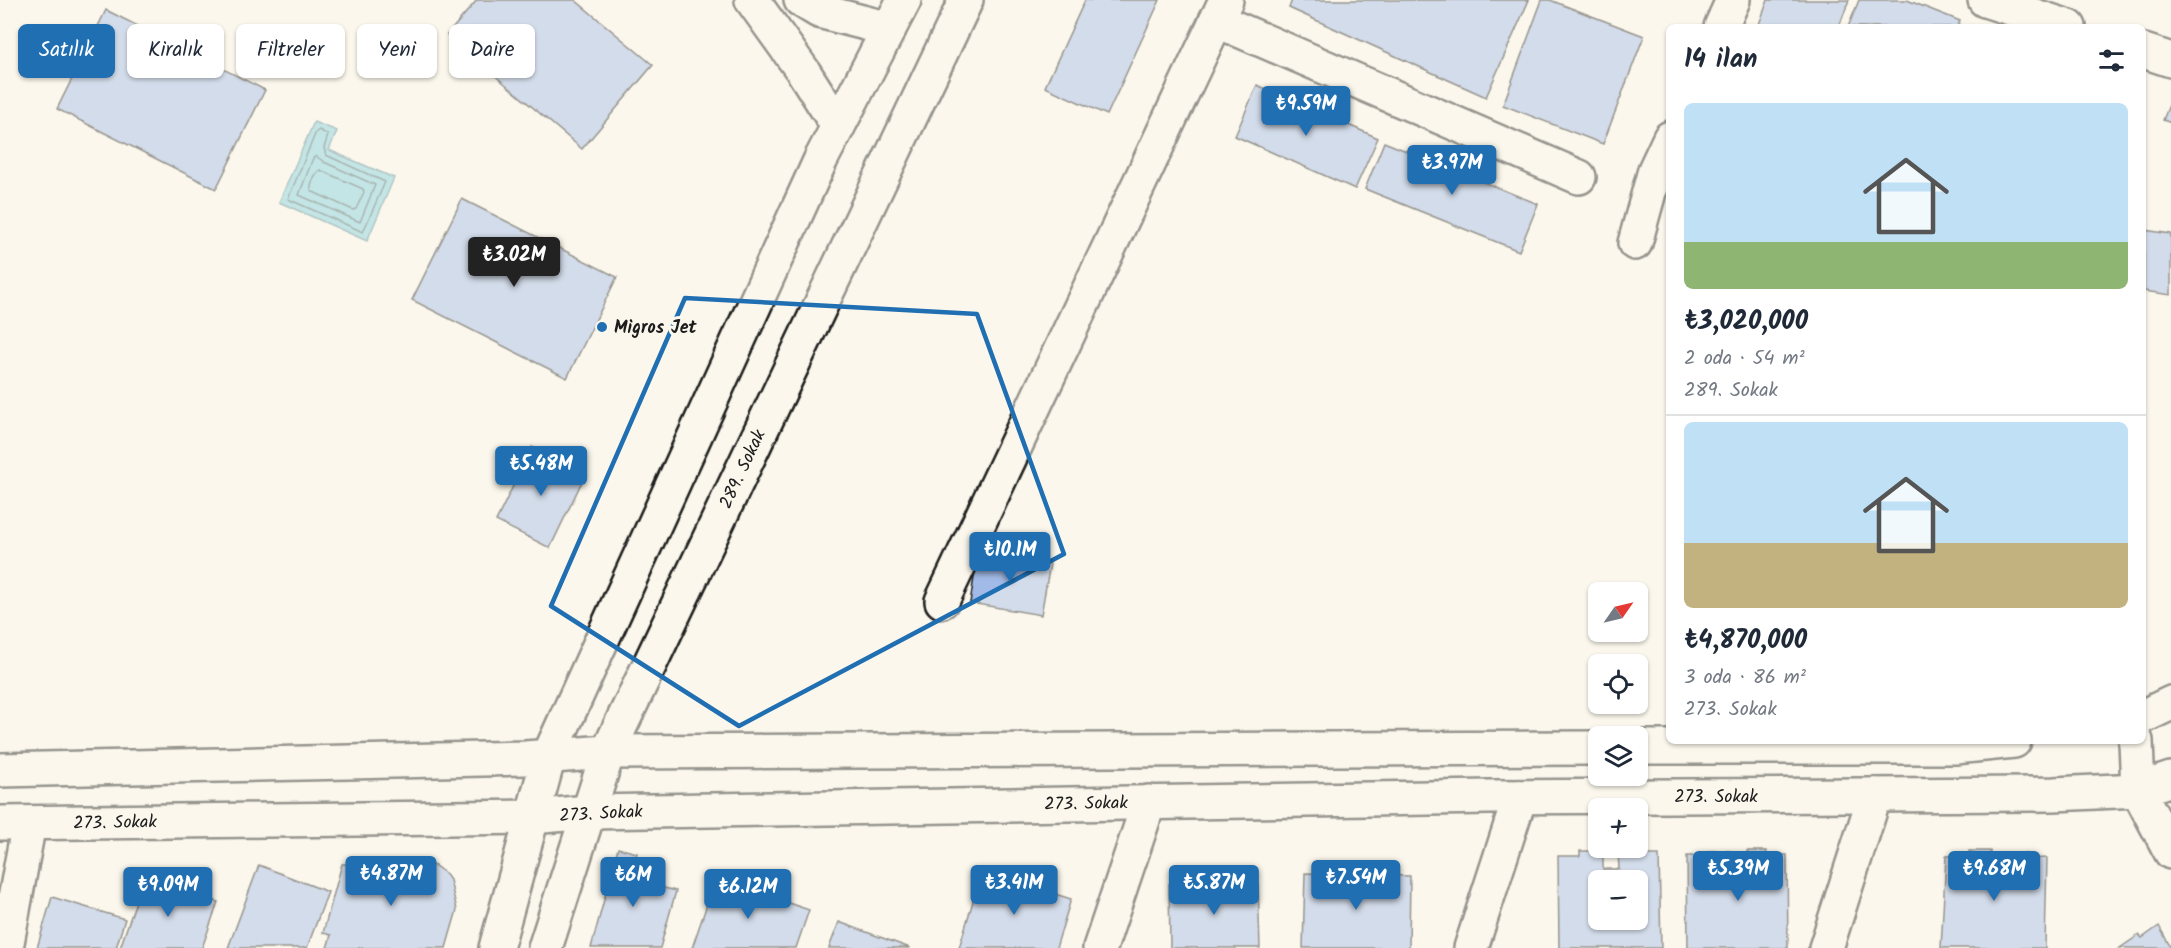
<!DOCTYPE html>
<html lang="tr">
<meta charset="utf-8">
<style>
:root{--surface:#fff;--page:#f6f6f7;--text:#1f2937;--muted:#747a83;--line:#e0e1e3;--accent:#1f6fb2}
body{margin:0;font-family:Kalam,sans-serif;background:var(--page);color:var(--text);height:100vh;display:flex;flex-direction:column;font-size:22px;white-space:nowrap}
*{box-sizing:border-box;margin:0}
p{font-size:20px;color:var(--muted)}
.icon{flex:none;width:33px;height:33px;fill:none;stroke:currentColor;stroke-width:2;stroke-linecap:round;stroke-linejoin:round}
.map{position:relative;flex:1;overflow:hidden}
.side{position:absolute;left:1666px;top:24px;width:480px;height:720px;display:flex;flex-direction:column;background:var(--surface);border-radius:9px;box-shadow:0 2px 4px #0004}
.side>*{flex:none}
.hud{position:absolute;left:18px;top:24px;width:570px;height:54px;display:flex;gap:12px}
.needle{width:39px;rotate:56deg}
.buttons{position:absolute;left:1588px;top:582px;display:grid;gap:12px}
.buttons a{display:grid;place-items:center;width:60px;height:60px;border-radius:9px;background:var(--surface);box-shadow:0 2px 4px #0004;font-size:30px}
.price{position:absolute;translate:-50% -51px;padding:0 14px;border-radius:6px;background:var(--accent);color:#fff;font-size:20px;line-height:39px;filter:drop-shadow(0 2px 3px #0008)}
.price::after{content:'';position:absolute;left:50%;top:36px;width:18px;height:14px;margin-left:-9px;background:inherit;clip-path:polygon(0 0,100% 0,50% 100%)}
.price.current{background:#222;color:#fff}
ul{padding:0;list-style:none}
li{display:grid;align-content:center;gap:12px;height:318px;padding:0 18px}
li+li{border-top:2px solid var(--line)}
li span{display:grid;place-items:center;height:186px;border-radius:9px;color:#555}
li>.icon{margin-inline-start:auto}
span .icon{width:108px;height:108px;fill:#fffc;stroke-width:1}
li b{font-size:26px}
h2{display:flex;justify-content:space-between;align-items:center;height:72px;padding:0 18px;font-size:26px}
.pill{padding:0 21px;border-radius:9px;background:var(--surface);box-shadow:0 2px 4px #0004;font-size:21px;line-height:54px}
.pill.current{background:var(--accent);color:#fff}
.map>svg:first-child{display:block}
.water{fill:#80cfdd;stroke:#588790;stroke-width:1.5}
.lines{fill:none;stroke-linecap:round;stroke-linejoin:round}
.shore{stroke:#446469;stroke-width:1.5}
.building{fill:#a2bae7;stroke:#1c1c1c;stroke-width:1.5;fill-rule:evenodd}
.minor-casing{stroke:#1c1c1c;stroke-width:38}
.minor{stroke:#fbf7ec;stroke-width:33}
.marked{fill:none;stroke:#1f6fb2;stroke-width:4.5;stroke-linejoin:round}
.poi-dot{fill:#1f6fb2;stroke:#fbf7ec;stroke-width:2}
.labels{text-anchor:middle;stroke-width:6;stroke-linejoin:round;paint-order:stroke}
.poi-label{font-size:18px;font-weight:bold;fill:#1c1c1c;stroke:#fbf7ec;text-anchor:start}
.street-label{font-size:18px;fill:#1c1c1c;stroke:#fbf7ec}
</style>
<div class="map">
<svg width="2171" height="948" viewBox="0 0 2171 948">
<rect width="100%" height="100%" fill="#fbf7ec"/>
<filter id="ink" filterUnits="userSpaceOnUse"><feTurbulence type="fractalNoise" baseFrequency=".0167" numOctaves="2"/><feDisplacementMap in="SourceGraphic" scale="12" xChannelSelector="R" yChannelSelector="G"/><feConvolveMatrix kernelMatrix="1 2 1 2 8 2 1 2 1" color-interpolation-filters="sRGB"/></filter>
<g filter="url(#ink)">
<path class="water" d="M314,122L337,131L329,150L394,178L367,241L279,202Z"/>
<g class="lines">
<g class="shore">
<path d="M319,130L328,135L324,148L326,155L385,182L363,232L288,199L316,132Z"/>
<path d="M316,156L324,162L375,185L360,222L299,195L313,158Z"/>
<path d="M320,170L363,189L364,192L356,209L353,210L311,191C310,185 315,173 320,170Z"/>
</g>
</g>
<g class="building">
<path d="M477,0H575L653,65L582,149L447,35Z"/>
<path d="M1085,0H1160L1107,115L1045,87Z"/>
<path d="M1292,0H1529L1486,97L1289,8Z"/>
<path d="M1542,0H1550L1644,36L1603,144L1503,105Z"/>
<path d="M1768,0H1849L1839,27H1758Z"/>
<path d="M1859,0H1907L1960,21L1957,27H1848Z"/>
<path d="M106,10L265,90L216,189L57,109Z"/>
<path d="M1257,85L1378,138L1355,189L1235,136Z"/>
<path d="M2169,105H2171V123L2163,120Z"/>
<path d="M1384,142L1538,204L1519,251L1365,189Z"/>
<path d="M462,199L617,277L567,378L412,300Z"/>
<path d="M2144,230L2171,234V295L2144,291Z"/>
<path d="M532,447L586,473L550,548L496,521Z"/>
<path d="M978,552L1050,564L1041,615L970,603Z"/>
<path d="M618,848L637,853L632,870L658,877L656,886L676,891L660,948H591Z"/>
<path d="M1580,851H1603V869H1619L1618,851H1638L1639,855H1659L1661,948H1559L1558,856H1580ZM1599,880H1638V920H1599Z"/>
<path d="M1708,851H1730L1731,869H1747V851H1767L1766,855H1787L1788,948H1688L1687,856H1708Z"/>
<path d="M1969,851H1990V866L2003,865L2002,855L2026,854V859L2047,858L2045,948H1941L1946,856L1970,855Z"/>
<path d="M422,863L435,866L445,873L450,880L457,910L446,948H327L331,935L323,933L342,864Z"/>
<path d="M259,865L328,892L307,948H228Z"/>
<path d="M982,871L1071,899L1056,948H959Z"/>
<path d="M1305,873L1410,876L1409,948H1303Z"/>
<path d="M145,875L218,902L202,948H120Z"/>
<path d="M716,878L809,910L796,948H692Z"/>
<path d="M1258,883L1260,948H1170L1169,884Z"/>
<path d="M52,897L125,919L116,948H37Z"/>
<path d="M839,922L910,948H829Z"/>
<path d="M2159,926L2171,948H2120L2139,935L2142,938Z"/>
</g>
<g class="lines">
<g class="minor-casing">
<g id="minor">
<path d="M752,0L803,71L838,126"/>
<path d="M801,0L819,11L889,29"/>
<path d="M1985,0L2069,27"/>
<path d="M1216,20L1579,177"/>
<path d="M1721,27L1733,0"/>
<path d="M2144,51L2171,60"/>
<path d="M1635,243L1655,170L1670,138"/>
<path d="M942,601L1226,0"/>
<path d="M2144,716L2171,703"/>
<path d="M2136,741L2138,790L2171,852"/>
<path d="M1638,747H1955L2014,741"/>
<path d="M0,770L525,758L608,752L1599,748"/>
<path d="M0,823L531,817L589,812L1490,797L2054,794L2138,790L2171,779"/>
<path d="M6,948L29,823"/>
<path d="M496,948L549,756L821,159L904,0"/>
<path d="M545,948L608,752L966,0"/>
<path d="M1100,948L1149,802"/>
<path d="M1471,948L1520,797"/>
<path d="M1826,948L1875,795"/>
</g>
</g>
<use href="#minor" class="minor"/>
</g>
</g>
<path d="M0 0H2171V948H0ZM685,298L977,314L1064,554L739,726L551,606Z" fill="#fbf7ec" fill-opacity=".55" fill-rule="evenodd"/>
<path class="marked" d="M685,298L977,314L1064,554L739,726L551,606Z"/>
<circle class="poi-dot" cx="602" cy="327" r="6"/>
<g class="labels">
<g class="poi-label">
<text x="614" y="333">Migros Jet</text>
</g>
<g class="street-label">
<text transform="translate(742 469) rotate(-65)" y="6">289. Sokak</text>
<text x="1716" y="802">273. Sokak</text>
<text transform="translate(1086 803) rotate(-1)" y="6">273. Sokak</text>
<text transform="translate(601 813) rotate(-3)" y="6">273. Sokak</text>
<text transform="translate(115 822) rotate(-1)" y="6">273. Sokak</text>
</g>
</g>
</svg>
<div class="buttons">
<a><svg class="needle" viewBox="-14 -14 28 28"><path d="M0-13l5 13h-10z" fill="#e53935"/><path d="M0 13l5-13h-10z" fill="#747a83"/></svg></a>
<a><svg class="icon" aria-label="locate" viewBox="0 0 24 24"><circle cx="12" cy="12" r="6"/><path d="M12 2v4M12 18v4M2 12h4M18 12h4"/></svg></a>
<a><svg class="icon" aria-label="layers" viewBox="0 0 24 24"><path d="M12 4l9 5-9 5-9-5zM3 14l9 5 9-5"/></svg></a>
<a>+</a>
<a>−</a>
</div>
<b class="price" style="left:1306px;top:137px">₺9.59M</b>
<b class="price" style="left:1452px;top:196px">₺3.97M</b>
<b class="price current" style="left:514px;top:288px">₺3.02M</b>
<b class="price" style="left:541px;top:497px">₺5.48M</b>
<b class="price" style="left:1010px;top:583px">₺10.1M</b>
<b class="price" style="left:1738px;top:902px">₺5.39M</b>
<b class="price" style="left:1994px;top:902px">₺9.68M</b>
<b class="price" style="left:391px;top:907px">₺4.87M</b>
<b class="price" style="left:633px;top:908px">₺6M</b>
<b class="price" style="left:1356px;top:911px">₺7.54M</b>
<b class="price" style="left:1014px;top:916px">₺3.41M</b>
<b class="price" style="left:1214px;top:916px">₺5.87M</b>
<b class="price" style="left:168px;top:918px">₺9.09M</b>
<b class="price" style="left:748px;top:920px">₺6.12M</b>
<div class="hud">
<a class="pill current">Satılık</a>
<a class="pill">Kiralık</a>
<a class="pill">Filtreler</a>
<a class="pill">Yeni</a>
<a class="pill">Daire</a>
</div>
<section class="side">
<h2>14 ilan<svg class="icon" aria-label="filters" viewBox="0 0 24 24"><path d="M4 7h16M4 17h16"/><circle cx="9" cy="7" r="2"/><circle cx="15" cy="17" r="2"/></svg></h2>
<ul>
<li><span style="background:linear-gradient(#bfe0f5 75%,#8fb573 0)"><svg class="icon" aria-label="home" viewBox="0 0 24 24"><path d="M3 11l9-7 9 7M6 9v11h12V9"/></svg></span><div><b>₺3,020,000</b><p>2 oda · 54 m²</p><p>289. Sokak</p></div></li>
<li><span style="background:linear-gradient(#bfe0f5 65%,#c2b280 0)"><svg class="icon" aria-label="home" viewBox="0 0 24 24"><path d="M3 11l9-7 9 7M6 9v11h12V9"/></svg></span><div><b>₺4,870,000</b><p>3 oda · 86 m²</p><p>273. Sokak</p></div></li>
</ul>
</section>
</div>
